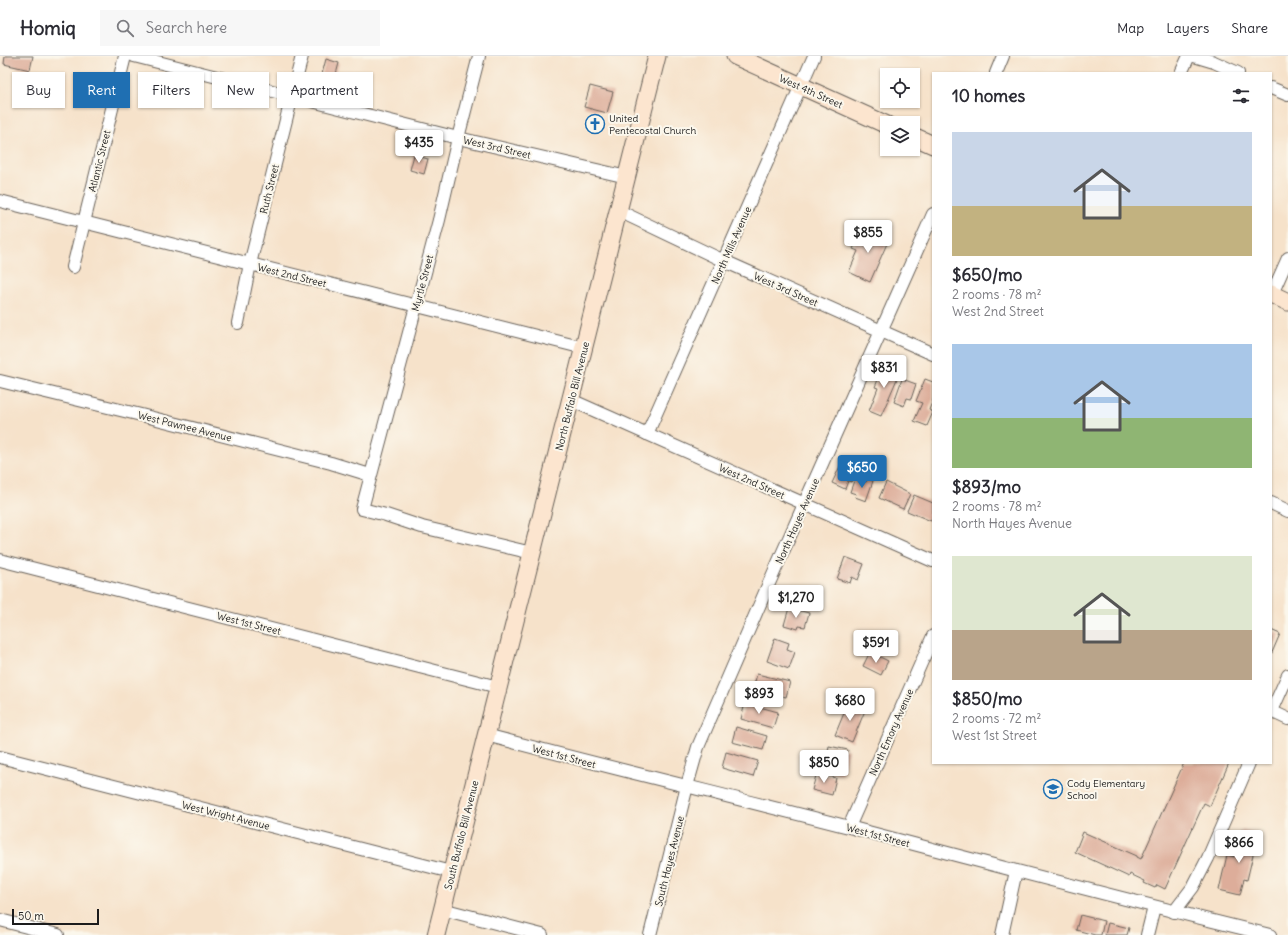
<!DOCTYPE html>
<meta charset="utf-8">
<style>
:root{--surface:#fff;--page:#f7f7f7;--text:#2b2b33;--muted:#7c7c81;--line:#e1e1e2;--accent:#1f6fb2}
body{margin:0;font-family:Delius,sans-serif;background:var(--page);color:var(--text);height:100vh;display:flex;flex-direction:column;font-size:15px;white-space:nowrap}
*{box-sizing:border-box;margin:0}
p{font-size:13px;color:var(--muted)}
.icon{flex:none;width:22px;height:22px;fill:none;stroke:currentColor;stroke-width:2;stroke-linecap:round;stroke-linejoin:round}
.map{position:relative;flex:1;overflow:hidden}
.side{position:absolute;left:932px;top:16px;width:340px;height:692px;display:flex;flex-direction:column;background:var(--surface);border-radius:0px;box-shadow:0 1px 3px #0004}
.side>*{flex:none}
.guide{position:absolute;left:12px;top:16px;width:380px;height:36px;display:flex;gap:8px}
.fabs{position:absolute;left:880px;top:12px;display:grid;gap:8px}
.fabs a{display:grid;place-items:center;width:40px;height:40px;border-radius:0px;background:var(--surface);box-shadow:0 1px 3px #0004;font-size:20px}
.scale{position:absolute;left:12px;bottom:10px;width:87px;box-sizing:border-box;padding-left:4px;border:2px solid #1c1c1c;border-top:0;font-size:11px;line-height:14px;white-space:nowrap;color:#1c1c1c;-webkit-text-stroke:3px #fbf7ec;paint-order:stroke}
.price{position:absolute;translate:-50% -34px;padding:0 9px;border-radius:4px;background:#fff;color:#222;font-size:13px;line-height:26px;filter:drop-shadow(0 1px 2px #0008)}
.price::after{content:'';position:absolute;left:50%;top:24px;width:12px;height:9px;margin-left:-6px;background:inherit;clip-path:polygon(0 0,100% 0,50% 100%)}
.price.current{background:var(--accent);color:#fff}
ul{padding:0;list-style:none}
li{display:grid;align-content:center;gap:8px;height:212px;padding:0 20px}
li span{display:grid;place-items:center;height:124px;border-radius:0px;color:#555}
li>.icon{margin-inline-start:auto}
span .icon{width:72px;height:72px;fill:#fffc;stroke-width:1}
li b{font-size:17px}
h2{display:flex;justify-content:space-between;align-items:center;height:48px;padding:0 20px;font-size:17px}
.chip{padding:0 14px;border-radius:0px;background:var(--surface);box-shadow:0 1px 3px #0004;font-size:14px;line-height:36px}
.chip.current{background:var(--accent);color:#fff}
header{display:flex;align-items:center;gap:24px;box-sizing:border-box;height:56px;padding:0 20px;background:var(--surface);border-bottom:1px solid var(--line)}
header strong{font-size:19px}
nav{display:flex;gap:22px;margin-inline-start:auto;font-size:14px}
.search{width:280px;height:36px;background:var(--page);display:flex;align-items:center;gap:10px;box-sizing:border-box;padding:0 14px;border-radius:0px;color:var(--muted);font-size:15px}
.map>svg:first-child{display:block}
.building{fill:#ddad9a}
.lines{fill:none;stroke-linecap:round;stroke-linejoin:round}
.street-casing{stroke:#686159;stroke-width:14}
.secondary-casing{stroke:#686159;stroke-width:19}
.street{stroke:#fff;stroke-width:12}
.secondary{stroke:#fce5cf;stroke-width:17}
.labels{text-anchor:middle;stroke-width:4;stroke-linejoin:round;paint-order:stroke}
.street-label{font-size:10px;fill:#1c1c1c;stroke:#fbf7ec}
.poi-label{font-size:10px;fill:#1c1c1c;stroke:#fbf7ec;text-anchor:start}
</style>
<header>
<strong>Homiq</strong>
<div class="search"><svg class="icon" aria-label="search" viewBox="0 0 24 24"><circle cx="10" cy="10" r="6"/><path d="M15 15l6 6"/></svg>Search here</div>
<nav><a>Map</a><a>Layers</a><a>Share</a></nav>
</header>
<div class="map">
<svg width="1288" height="879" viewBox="0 0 1288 879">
<rect width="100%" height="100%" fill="#fbf7ec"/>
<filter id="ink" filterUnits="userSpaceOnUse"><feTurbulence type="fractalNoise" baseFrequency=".025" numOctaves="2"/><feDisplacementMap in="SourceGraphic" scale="8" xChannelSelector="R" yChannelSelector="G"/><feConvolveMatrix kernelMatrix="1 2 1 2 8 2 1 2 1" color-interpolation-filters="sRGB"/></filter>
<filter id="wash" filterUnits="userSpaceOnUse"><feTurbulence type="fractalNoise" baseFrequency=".012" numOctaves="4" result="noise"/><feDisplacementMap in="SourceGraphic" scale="16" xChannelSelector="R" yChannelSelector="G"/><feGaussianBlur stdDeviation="0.9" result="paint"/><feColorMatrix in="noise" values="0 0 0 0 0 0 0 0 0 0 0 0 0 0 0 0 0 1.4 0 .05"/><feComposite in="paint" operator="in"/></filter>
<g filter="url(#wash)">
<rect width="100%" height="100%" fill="#f6e2ca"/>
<g id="blocks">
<g class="building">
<path d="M5,0H33L30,14L4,8Z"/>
<path d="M326,3L339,7L335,22L322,18Z"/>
<path d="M590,30L613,36L607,57L584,51Z"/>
<path d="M414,99L428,103L424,118L410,114Z"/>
<path d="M863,171L889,183L870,226L849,216L858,195L853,193Z"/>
<path d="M884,309L900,316L881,360L869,355L878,332L875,331Z"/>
<path d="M902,323L916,328L911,343L907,342L904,350L894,346Z"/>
<path d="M925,323L933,326V343L929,354L933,356L927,370L914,365L922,347L916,345Z"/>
<path d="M844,402L859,409L851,426L848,425L845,433L832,427Z"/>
<path d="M855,422L866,426L867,422L873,425L866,445L855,441L856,438L850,436Z"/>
<path d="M886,426L910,438L903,453L879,442Z"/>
<path d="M914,439L933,447V462L931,465L907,455Z"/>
<path d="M845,501L864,508L858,524L852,521L850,527L837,523Z"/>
<path d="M789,552L809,557L805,571L799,570L798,573L784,569Z"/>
<path d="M1271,574L1280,578L1271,599Z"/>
<path d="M775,582L789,587L787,593L795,596L789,613L767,605Z"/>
<path d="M870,596L888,605L881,619L863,610Z"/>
<path d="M757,618L790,626L786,641L753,633Z"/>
<path d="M849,645L866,652L852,686L835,679Z"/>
<path d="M745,647L778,656L773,672L741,663Z"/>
<path d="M736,671L767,680L763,694L732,686Z"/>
<path d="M829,690L848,694L842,718L824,714Z"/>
<path d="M726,696L758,705L753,721L722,712Z"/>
<path d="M1184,707H1229L1210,750L1204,747L1165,833L1157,829L1155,832L1144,827L1145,825L1130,818L1129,821L1075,796L1083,776L1137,800V801L1141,803Z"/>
<path d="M817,716L836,722L832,739L812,734Z"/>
<path d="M1241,774L1258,778L1247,824L1244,823L1240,839L1219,834L1227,799L1234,801Z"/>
<path d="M1080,859L1104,865L1101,879H1095L1076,874Z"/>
<path d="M1108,867L1129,872L1127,879H1105Z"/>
</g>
</g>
</g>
<g filter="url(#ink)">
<use href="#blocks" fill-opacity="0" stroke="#686159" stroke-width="1"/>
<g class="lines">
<g class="street-casing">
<g id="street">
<path d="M134,0L458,82L627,121"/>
<path d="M479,0L458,82L439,164L362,453L386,459L422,471L532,497"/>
<path d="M1194,0L1214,6L1238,17"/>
<path d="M996,17L1003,0"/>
<path d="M1181,17L1189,0"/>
<path d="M1271,32L1288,39"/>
<path d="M0,145L584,292"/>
<path d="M619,155L724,205L933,298"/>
<path d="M73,211L125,0"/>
<path d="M1271,240L1288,202"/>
<path d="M238,267L250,208L302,0"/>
<path d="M0,325L141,359L331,407L370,419"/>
<path d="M571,344L933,505"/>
<path d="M647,378L814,0"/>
<path d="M1271,447L1288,455"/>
<path d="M0,504L498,631"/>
<path d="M1271,655L1288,663"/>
<path d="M1271,657L1288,619"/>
<path d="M486,679C607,711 728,740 849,771C989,808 1129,845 1270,879"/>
<path d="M0,701L451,816"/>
<path d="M849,771L933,580"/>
<path d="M442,853L542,879"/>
<path d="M1174,856L1193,831L1208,802L1249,707"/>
<path d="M0,864L58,879"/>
<path d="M650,879L687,730L698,691L766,534L933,158"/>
<path d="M1002,879L1016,815"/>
<path d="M1147,879L1154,851"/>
</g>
</g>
<g class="secondary-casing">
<g id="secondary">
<path d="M735,0L887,69"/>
<path d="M913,80L933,89"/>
<path d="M1271,238L1288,246"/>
<path d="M436,879L657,0"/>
</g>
</g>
<use href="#street" class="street"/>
<use href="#secondary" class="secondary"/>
</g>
</g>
<defs>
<g id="church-ring" transform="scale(1)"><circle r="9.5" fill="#fbf7ec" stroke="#1f6fb2" stroke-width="1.5"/><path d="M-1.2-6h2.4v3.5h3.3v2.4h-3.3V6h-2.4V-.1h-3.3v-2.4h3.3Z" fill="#1f6fb2"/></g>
<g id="school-ring" transform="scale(1)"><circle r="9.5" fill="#fbf7ec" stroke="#1f6fb2" stroke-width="1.5"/><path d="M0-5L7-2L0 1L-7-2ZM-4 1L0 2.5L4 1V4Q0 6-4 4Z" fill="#1f6fb2"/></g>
</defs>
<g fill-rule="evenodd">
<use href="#church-ring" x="595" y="68"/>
<use href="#school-ring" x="1053" y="733"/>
</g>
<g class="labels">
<g class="street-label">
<text transform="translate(811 35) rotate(24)" y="4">West 4th Street</text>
<text transform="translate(497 91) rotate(13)" y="4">West 3rd Street</text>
<text transform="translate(99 105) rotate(-76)" y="4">Atlantic Street</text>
<text transform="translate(269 133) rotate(-76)" y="4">Ruth Street</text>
<text transform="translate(731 189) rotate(-66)" y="4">North Mills Avenue</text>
<text transform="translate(292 219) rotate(14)" y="4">West 2nd Street</text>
<text transform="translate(422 227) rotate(-75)" y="4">Myrtle Street</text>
<text transform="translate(786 233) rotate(24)" y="4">West 3rd Street</text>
<text transform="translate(572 340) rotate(-76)" y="4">North Buffalo Bill Avenue</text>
<text transform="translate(185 370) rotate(14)" y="4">West Pawnee Avenue</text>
<text transform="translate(752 425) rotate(24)" y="4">West 2nd Street</text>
<text transform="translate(797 465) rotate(-66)" y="4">North Hayes Avenue</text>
<text transform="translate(249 567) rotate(14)" y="4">West 1st Street</text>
<text transform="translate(891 676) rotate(-66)" y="4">North Emory Avenue</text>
<text transform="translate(564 700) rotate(15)" y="4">West 1st Street</text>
<text transform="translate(226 759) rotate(14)" y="4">West Wright Avenue</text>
<text transform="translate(461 779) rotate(-76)" y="4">South Buffalo Bill Avenue</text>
<text transform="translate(878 779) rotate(15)" y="4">West 1st Street</text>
<text transform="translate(669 805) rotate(-76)" y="4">South Hayes Avenue</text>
</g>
<g class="poi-label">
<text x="609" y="66">United<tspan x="609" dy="12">Pentecostal Church</tspan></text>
<text x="1067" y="731">Cody Elementary<tspan x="1067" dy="12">School</tspan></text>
</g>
</g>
</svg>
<div class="fabs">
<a><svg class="icon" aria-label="locate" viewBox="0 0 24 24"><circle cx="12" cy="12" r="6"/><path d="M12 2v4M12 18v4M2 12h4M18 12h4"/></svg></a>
<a><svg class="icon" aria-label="layers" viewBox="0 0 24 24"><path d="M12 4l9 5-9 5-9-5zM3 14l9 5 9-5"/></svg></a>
</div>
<div class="scale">50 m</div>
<b class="price" style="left:419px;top:108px">$435</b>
<b class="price" style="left:868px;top:198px">$855</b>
<b class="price" style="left:884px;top:333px">$831</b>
<b class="price current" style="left:862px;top:433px">$650</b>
<b class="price" style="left:796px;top:563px">$1,270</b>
<b class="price" style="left:876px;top:608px">$591</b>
<b class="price" style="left:759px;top:659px">$893</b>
<b class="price" style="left:850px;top:666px">$680</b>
<b class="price" style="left:824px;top:728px">$850</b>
<b class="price" style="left:1239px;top:808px">$866</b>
<div class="guide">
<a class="chip">Buy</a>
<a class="chip current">Rent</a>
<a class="chip">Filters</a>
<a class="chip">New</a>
<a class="chip">Apartment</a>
</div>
<section class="side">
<h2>10 homes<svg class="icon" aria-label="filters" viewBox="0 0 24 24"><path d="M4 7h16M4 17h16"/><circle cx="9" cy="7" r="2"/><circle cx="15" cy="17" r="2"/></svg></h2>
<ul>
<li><span style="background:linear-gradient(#c9d6e8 60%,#c2b280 0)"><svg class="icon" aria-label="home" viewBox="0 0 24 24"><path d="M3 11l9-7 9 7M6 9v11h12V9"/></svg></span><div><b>$650/mo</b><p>2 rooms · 78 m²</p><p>West 2nd Street</p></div></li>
<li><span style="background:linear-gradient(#a9c7e8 60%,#8fb573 0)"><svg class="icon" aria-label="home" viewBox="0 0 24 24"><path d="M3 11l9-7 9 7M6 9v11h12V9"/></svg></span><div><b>$893/mo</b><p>2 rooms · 78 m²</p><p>North Hayes Avenue</p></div></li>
<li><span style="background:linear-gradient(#dfe7d0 60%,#b9a48a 0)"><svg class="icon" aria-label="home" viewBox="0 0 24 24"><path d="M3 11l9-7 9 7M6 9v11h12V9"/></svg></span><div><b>$850/mo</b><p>2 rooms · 72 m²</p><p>West 1st Street</p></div></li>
</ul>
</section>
</div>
